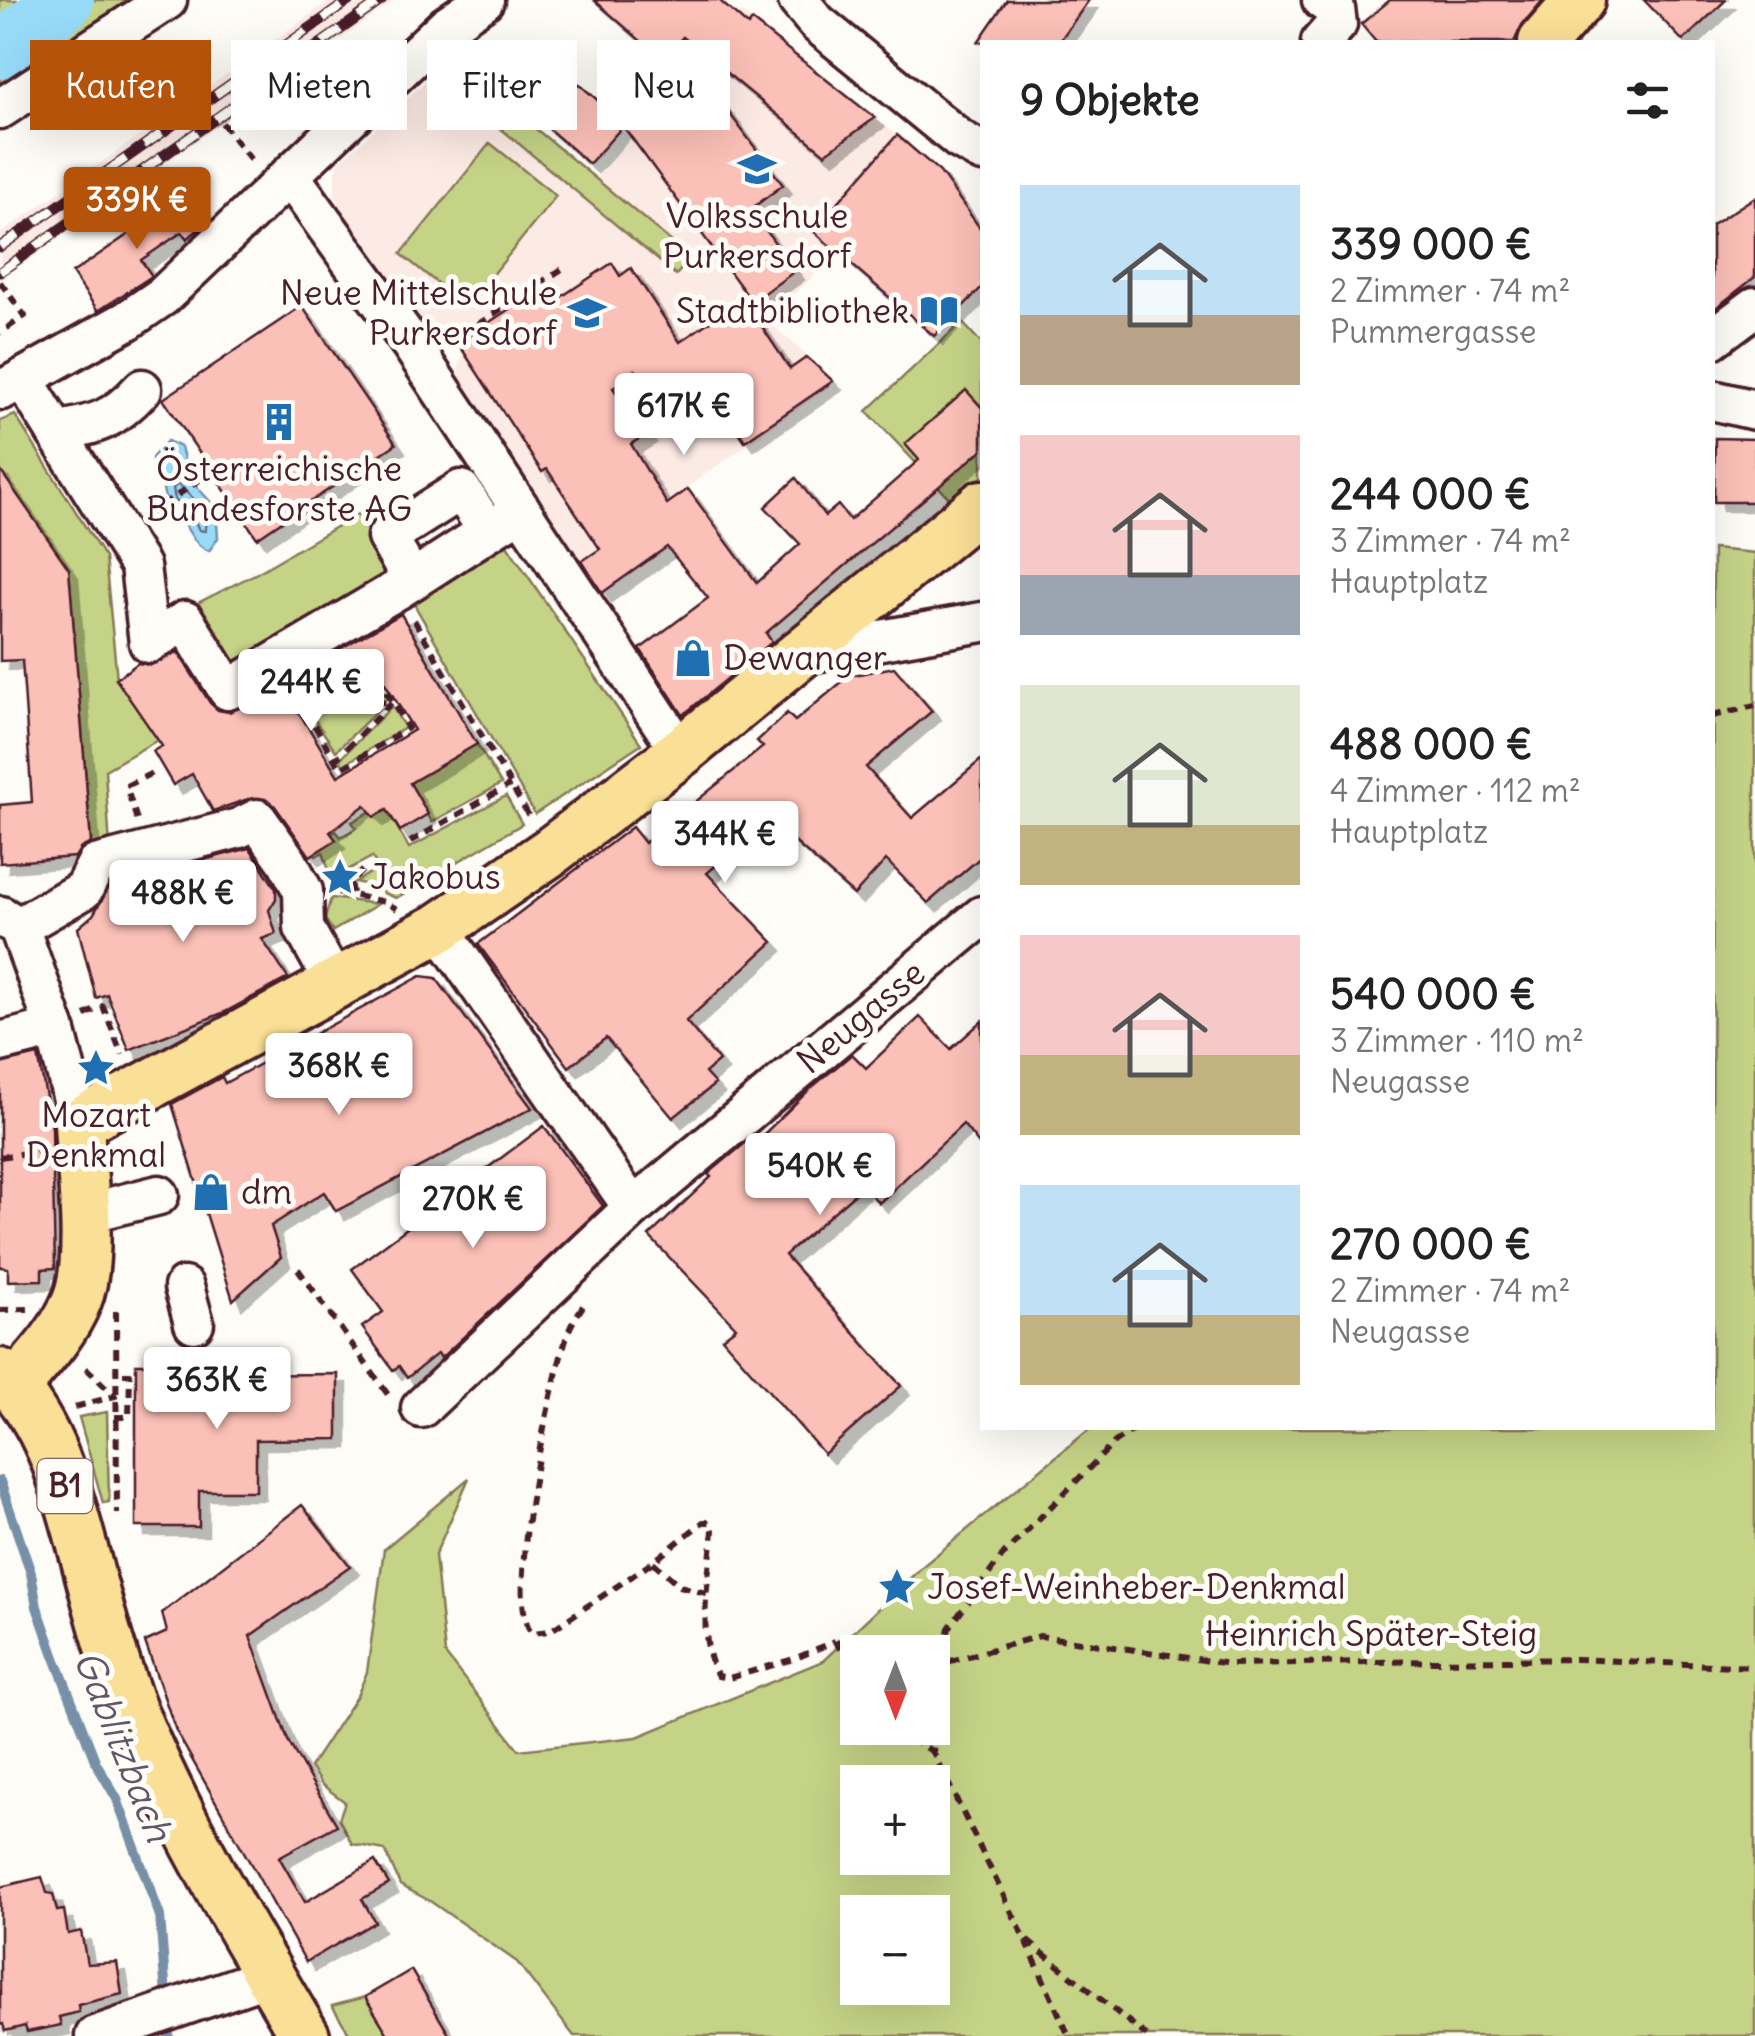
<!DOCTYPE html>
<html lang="de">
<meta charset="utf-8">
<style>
:root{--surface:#fff;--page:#f6f6f6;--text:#222;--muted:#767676;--accent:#b45309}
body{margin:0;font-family:Delius,sans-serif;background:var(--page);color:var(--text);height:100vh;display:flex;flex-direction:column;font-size:38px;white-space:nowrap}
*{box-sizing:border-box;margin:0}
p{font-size:32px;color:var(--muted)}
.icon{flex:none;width:55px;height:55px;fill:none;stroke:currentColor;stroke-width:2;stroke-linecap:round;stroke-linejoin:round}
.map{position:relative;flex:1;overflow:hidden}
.drawer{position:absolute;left:980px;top:40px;width:735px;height:1390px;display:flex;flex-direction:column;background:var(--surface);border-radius:0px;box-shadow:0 10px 40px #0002}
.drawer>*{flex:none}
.hud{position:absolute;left:30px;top:40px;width:800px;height:90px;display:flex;gap:20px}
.needle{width:65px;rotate:180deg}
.buttons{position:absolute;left:840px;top:1635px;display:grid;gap:20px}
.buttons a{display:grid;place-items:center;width:110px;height:110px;border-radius:0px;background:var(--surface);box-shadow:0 10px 40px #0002;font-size:50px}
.price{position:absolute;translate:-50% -85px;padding:0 22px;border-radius:10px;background:#fff;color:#222;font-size:32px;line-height:65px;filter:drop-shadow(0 2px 5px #0008)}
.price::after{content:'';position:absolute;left:50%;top:60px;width:30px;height:22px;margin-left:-15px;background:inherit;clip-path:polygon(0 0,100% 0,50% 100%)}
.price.selected{background:var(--accent);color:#fff}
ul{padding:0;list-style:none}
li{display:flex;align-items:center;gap:30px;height:250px;padding:0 40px}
li span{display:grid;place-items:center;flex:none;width:280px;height:200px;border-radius:0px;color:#555}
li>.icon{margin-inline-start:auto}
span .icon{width:120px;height:120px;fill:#fffc;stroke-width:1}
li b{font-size:42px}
h2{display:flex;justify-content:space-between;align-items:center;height:120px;padding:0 40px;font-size:42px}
.pill{padding:0 35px;border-radius:0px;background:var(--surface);box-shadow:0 10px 40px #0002;font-size:35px;line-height:90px}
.pill.selected{background:var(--accent);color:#fff}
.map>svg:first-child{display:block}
.built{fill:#fceae4}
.green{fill:#c5d387;stroke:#887959;stroke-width:2.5;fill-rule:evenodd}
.water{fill:#97dbf9;stroke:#7890a7;stroke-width:2.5}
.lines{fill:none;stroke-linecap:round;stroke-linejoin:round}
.shore{stroke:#696a7d;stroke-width:2.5}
.stream{stroke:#7890a7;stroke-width:10}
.river{stroke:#97dbf9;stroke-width:60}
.building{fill:#fbc0b7;stroke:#4a1f2b;stroke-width:2.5;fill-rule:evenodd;filter:url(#shadow)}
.minor-casing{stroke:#4a1f2b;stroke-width:45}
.major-casing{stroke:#4a1f2b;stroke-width:55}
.path{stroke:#4a1f2b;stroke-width:6;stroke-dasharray:10 8;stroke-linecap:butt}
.minor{stroke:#fdfcf7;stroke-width:38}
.major{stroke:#fadf96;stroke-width:48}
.rail-casing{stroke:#4a1f2b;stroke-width:11}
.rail{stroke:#fdfcf7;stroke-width:8;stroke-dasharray:22;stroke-linecap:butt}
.labels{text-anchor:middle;stroke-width:10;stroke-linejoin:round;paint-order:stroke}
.shield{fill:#fdfcf7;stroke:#806168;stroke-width:2.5}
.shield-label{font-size:32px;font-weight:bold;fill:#4a1f2b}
.poi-label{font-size:35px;fill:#4a1f2b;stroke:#fdfcf7;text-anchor:start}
.street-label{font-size:35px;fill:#4a1f2b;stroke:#fdfcf7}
.water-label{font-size:38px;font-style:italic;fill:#615769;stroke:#fdfcf7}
</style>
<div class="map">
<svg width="1755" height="2036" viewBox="0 0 1755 2036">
<defs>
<filter id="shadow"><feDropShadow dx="9" dy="9" stdDeviation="0" flood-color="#0004"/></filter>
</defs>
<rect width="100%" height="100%" fill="#fdfcf7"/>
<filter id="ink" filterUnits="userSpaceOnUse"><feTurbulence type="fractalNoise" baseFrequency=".01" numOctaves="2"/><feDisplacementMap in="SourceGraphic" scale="20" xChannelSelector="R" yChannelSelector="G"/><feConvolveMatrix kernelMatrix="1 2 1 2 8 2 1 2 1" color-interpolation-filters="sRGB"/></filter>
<g filter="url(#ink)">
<g class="built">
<path d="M331,0H395L0,280V234Z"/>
<path d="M741,12L922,155L839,253L766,319L836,382L579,563L457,375L464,351L453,336L434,341L344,213L335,196V177L339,163L451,58L596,178Z"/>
</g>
<g class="green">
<path d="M0,0H140L0,93Z"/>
<path d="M465,70L691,258L676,275L451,87Z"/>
<path d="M490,143L556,196L467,307L401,254Z"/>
<path d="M962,322L982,344V477L953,502L867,411Z"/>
<path d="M15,415L105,558L117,679L191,721L105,770L110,848L92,852L69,569L0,470V421Z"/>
<path d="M358,514L395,571L250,665L222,656L188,608L257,573Z"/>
<path d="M501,536L641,744L535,814L414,604L415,591Z"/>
<path d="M1713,549L1755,553V2036H574L517,1962L430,1901L400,1885L385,1850L352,1844L339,1819L345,1802L321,1784L310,1767L358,1694L367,1672L384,1549L469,1478L435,1555L445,1654L519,1750L637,1737L823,1661L923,1566L1091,1428H1712ZM858,1652H932V1728H858ZM858,1782H932V1858H858ZM858,1912H932V1988H858Z"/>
<path d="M368,667L388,699L313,701Z"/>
<path d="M378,706L380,708L336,751L308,710L309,707Z"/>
<path d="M392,706L405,728L343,765L340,759Z"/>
<path d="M477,744L501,784L432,822L410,783Z"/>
<path d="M506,796L522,824L396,898L383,893L380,888L355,882L378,868L372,857L346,871V882L333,883L323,852L316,856L310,846L336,831L341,837L356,828L352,822L384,804L409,848Z"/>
<path d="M331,898L378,904L333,931L325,919Z"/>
<path d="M107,1412L109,1502L103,1503L79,1417Z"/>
<path d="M365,1997L389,2036H351L332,2006Z"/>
</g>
<path class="water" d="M167,441L181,447L189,478L216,508L218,538L209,551C187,542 189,518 167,510L162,483L155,476L152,458Z"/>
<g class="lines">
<path class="shore" d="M178,484L206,511L205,531L199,530L191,513L175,500L173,488Z"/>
<path class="stream" d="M0,1481L31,1573L37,1607L54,1655L96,1763L117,1799L160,1916L169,2036"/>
<path class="river" d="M0,49L15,41L64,0"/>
</g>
<g class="building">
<path d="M594,0H719L748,26L752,21L875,118L825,154L683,37L677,43L783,185L751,209L795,271L752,302L623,126L589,164L542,123L578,83L618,118L666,63Z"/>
<path d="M1007,0H1089L1059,42H978Z"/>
<path d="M1390,0H1543L1522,25L1514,42H1376L1361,24Z"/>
<path d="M1644,0H1726L1683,41Z"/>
<path d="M897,135L940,172L982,231V287L934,336L813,231Z"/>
<path d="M190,192L210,220L187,239L182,232L141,260L152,276L98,311L72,273Z"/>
<path d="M1755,197V277L1712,311V225Z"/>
<path d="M612,263L620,276L631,268L680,342L743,298L790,369L807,357L833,381L745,441L712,392L677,414L635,370L613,388L647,434L631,444L667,504L688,489L757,583L800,544L765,507L796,478L825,516L838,505L850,520L919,460L905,444L966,390L982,408V450L766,633L772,642L683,715L640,649L708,598L667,547L602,593L582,561L600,549L547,469L542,472L458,343L541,288L552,303Z"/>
<path d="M302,306L396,444L257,538L163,399Z"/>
<path d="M1715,438L1755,439V502H1714Z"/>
<path d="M0,470L69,569L91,843L81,848L75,857L0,863V805L32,802L22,660L0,661Z"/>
<path d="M401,614L477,744L410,783L428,814L400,831L387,810L374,817L365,805L330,832L336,840L310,856L275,806L267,799H248L213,811L192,774L173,785L153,751L162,746L116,679L138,663L151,665L178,652L210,703L218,710L229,712ZM370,659L414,730L338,776L294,704Z"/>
<path d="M894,667L932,711L866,767L912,818L982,759V856L928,903L886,860L854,895L770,820L707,873L773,942L686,1021L719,1061L705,1073L715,1084L673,1118L606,1038L569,1067L478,944L632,827L645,843L763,747L757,741L787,713L795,721L849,676Z"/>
<path d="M250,848L276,889V899L269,910L276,934L262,939L288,978L225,1012L129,1050L107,994L96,998L78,928L93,915L111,884Z"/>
<path d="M421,976L436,978L532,1108L336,1211L324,1192L271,1226L281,1257L233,1300L172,1104L222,1077L225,1083Z"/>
<path d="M920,1017L951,1049L982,1021V1148L963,1124L879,1203L863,1186L785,1255L901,1386L824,1454L722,1338L736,1327L649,1236L711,1177L708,1174L756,1134L760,1138L811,1088L852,1054L866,1068Z"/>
<path d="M38,1055L52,1128L55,1268L42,1269V1280L8,1281V1268L0,1267V1064Z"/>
<path d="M544,1126L603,1206L441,1358L438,1353L407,1378L399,1366L393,1370L362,1327L383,1312L352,1269Z"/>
<path d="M136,1364H198V1375L338,1374V1439L256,1440V1491H199V1527H136Z"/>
<path d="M302,1505L350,1566L250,1636L289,1743L337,1825L279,1857L305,1902L375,1861L389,1884L362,1899L375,1922L306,1962L176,1731L145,1642L167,1632L162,1613Z"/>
<path d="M42,1877L47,1893L53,1894L57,1911L64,1910L68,1934L81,1931L87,1964L117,1962L122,1994L78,2005L79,2012L59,2017L61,2025L27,2032L25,2026L5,2031L3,2024L0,2025V1887Z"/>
<path d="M411,1970L450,2036H389L365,1997Z"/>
</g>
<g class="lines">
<g class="minor-casing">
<g id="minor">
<path d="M798,0L817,23L959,139L982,152"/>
<path d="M1321,42L1337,24L1335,9L1322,0"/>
<path d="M0,109L167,0"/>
<path d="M290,176L411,344L681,752"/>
<path d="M1712,339L1755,307"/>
<path d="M23,379L140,566L149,643L185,621L228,690L397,590L521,510"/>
<path d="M2,390L128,320L163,296L446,26L484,0"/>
<path d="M1712,400L1755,410"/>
<path d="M56,432C97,424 113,421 142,389"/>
<path d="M412,580L387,537L461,490L488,531"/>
<path d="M803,654L982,622"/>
<path d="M1,916L19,927L55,1028L79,1123"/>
<path d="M19,927L83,890L96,865L239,828L257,819L287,861L303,891L304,928L335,984"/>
<path d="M439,928L633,1208L982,916"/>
<path d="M0,1042L55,1028"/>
<path d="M83,1214L159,1195"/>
<path d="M184,1287L194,1323"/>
<path d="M421,1408L633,1208"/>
<path d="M95,2036L269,1976"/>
</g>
</g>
<g class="major-casing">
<g id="major">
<path d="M1543,42L1580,0"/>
<path d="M0,1373C52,1423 66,1489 85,1556C100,1614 116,1674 140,1729C186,1836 246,1936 305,2036"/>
<path d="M15,1387C38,1360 64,1333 77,1300C94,1258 81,1170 79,1123L439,928L550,852L681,752L982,505"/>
</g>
</g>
<g class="path">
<path d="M222,123L255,165"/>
<path d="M0,282L25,316L0,333"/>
<path d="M448,344L568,265"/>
<path d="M147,515L197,482L210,469"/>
<path d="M414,620L532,821"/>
<path d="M290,711L369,663L408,728L341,769L335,760L302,704L392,702L335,760L330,763"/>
<path d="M1712,716L1755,706"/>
<path d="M137,820L126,786L152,773"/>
<path d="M410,842L510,785"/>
<path d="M338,892L385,902L397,909"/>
<path d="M352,893L350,882L366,867"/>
<path d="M85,1015L103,1006L122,1055"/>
<path d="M0,1157L46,1150"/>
<path d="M298,1269L389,1396"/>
<path d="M583,1306C577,1315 571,1324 568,1333C552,1378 502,1601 532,1633L550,1631L653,1562L703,1522H710L713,1530C710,1575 695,1637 718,1676L729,1678L794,1659L835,1641"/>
<path d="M0,1310L28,1309"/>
<path d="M116,1311L117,1514"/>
<path d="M75,1407L115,1396L82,1364"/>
<path d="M115,1417H129L130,1374H115"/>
<path d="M1136,1428L1115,1442L1003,1555L949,1628L940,1664L933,1752L1025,1939L1147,2036"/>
<path d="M653,1562L680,1586L709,1594"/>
<path d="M835,1641L858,1676"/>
<path d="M837,1641L870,1652"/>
<path d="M932,1663L940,1664L1040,1636L1230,1664L1576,1659L1755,1667"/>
<path d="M896,1728L933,1752"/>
<path d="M1026,1941L1069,2036"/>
</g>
<use href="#minor" class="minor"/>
<use href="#major" class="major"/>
<g class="rail-casing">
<g id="rail">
<path d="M0,247L350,0"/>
<path d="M0,272L382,0"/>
</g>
</g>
<use href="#rail" class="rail"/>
</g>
</g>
<defs>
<g id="school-bare" transform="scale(3)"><path d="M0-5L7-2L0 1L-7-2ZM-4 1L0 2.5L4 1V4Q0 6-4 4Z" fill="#1f6fb2" stroke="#fdfcf7" stroke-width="2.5" paint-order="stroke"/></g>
<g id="library-bare" transform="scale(3)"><path d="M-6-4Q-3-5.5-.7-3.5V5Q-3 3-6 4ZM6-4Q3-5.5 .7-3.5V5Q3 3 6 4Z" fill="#1f6fb2" stroke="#fdfcf7" stroke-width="2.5" paint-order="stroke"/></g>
<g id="building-bare" transform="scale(3)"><path d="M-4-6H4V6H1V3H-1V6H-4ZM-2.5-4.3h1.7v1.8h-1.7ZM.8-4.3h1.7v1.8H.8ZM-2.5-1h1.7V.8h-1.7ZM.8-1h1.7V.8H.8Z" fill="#1f6fb2" stroke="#fdfcf7" stroke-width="2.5" paint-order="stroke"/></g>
<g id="shop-bare" transform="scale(3)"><path d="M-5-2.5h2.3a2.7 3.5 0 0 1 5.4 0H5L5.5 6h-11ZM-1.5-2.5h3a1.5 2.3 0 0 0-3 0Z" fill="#1f6fb2" stroke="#fdfcf7" stroke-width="2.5" paint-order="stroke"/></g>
<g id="sight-bare" transform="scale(3)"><path d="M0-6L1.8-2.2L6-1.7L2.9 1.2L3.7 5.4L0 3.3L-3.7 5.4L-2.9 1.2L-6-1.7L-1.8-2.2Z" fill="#1f6fb2" stroke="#fdfcf7" stroke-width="2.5" paint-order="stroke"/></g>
</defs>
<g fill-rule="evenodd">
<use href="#school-bare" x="757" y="169"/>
<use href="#library-bare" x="939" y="311"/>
<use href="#school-bare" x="587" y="313"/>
<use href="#building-bare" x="279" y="422"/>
<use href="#shop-bare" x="693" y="658"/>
<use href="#sight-bare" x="340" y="877"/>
<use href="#sight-bare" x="96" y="1068"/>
<use href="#shop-bare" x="211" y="1192"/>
<use href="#sight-bare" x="897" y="1587"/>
</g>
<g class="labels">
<rect class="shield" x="37.5" y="1459" width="55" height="54" rx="8"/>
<g class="shield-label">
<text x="65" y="1497">B1</text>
</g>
<g class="poi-label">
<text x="757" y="228" text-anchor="middle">Volksschule<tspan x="757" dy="40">Purkersdorf</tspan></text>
<text x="557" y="305" text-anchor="end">Neue Mittelschule<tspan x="557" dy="40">Purkersdorf</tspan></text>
<text x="909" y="323" text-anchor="end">Stadtbibliothek</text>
<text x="279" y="481" text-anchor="middle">Österreichische<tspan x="279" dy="40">Bundesforste AG</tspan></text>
<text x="723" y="670">Dewanger</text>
<text x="370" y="889">Jakobus</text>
<text x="96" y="1127" text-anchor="middle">Mozart<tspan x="96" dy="40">Denkmal</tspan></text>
<text x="241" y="1204">dm</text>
<text x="927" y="1599">Josef-Weinheber-Denkmal</text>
</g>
<g class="street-label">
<text transform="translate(861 1017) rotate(-40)" y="12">Neugasse</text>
<text x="1371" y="1646">Heinrich Später-Steig</text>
</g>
<g class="water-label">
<text transform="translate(123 1746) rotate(68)" y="13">Gablitzbach</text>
</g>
</g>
</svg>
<div class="buttons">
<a><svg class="needle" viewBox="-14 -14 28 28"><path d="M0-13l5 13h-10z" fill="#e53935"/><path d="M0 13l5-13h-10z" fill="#767676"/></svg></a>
<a>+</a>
<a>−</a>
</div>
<b class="price selected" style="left:137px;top:252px">339K €</b>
<b class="price" style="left:684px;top:458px">617K €</b>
<b class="price" style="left:311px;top:734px">244K €</b>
<b class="price" style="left:725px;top:886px">344K €</b>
<b class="price" style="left:183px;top:945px">488K €</b>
<b class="price" style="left:339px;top:1118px">368K €</b>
<b class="price" style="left:820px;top:1218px">540K €</b>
<b class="price" style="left:473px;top:1251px">270K €</b>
<b class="price" style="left:217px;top:1432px">363K €</b>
<div class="hud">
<a class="pill selected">Kaufen</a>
<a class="pill">Mieten</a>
<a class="pill">Filter</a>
<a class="pill">Neu</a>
</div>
<section class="drawer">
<h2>9 Objekte<svg class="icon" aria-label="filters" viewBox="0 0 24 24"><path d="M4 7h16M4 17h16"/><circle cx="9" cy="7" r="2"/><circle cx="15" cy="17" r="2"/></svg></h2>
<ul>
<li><span style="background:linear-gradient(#bfe0f5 65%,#b9a48a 0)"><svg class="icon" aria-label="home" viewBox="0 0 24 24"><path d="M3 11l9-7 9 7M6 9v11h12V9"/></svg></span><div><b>339 000 €</b><p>2 Zimmer · 74 m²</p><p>Pummergasse</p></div></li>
<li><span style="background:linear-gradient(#f6c9c9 70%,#9aa5b1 0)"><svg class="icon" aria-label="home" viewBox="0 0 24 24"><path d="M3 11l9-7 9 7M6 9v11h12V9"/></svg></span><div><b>244 000 €</b><p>3 Zimmer · 74 m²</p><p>Hauptplatz</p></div></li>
<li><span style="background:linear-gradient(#dfe7d0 70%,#c2b280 0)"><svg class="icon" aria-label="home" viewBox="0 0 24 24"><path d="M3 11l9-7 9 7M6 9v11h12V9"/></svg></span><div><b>488 000 €</b><p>4 Zimmer · 112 m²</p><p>Hauptplatz</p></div></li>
<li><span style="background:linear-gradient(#f6c9c9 60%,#c2b280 0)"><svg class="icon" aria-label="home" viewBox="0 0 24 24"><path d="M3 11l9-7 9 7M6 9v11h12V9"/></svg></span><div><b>540 000 €</b><p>3 Zimmer · 110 m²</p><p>Neugasse</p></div></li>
<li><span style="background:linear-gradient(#bfe0f5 65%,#c2b280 0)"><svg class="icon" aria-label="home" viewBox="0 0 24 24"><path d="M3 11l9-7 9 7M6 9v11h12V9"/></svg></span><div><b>270 000 €</b><p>2 Zimmer · 74 m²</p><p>Neugasse</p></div></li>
</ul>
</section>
</div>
